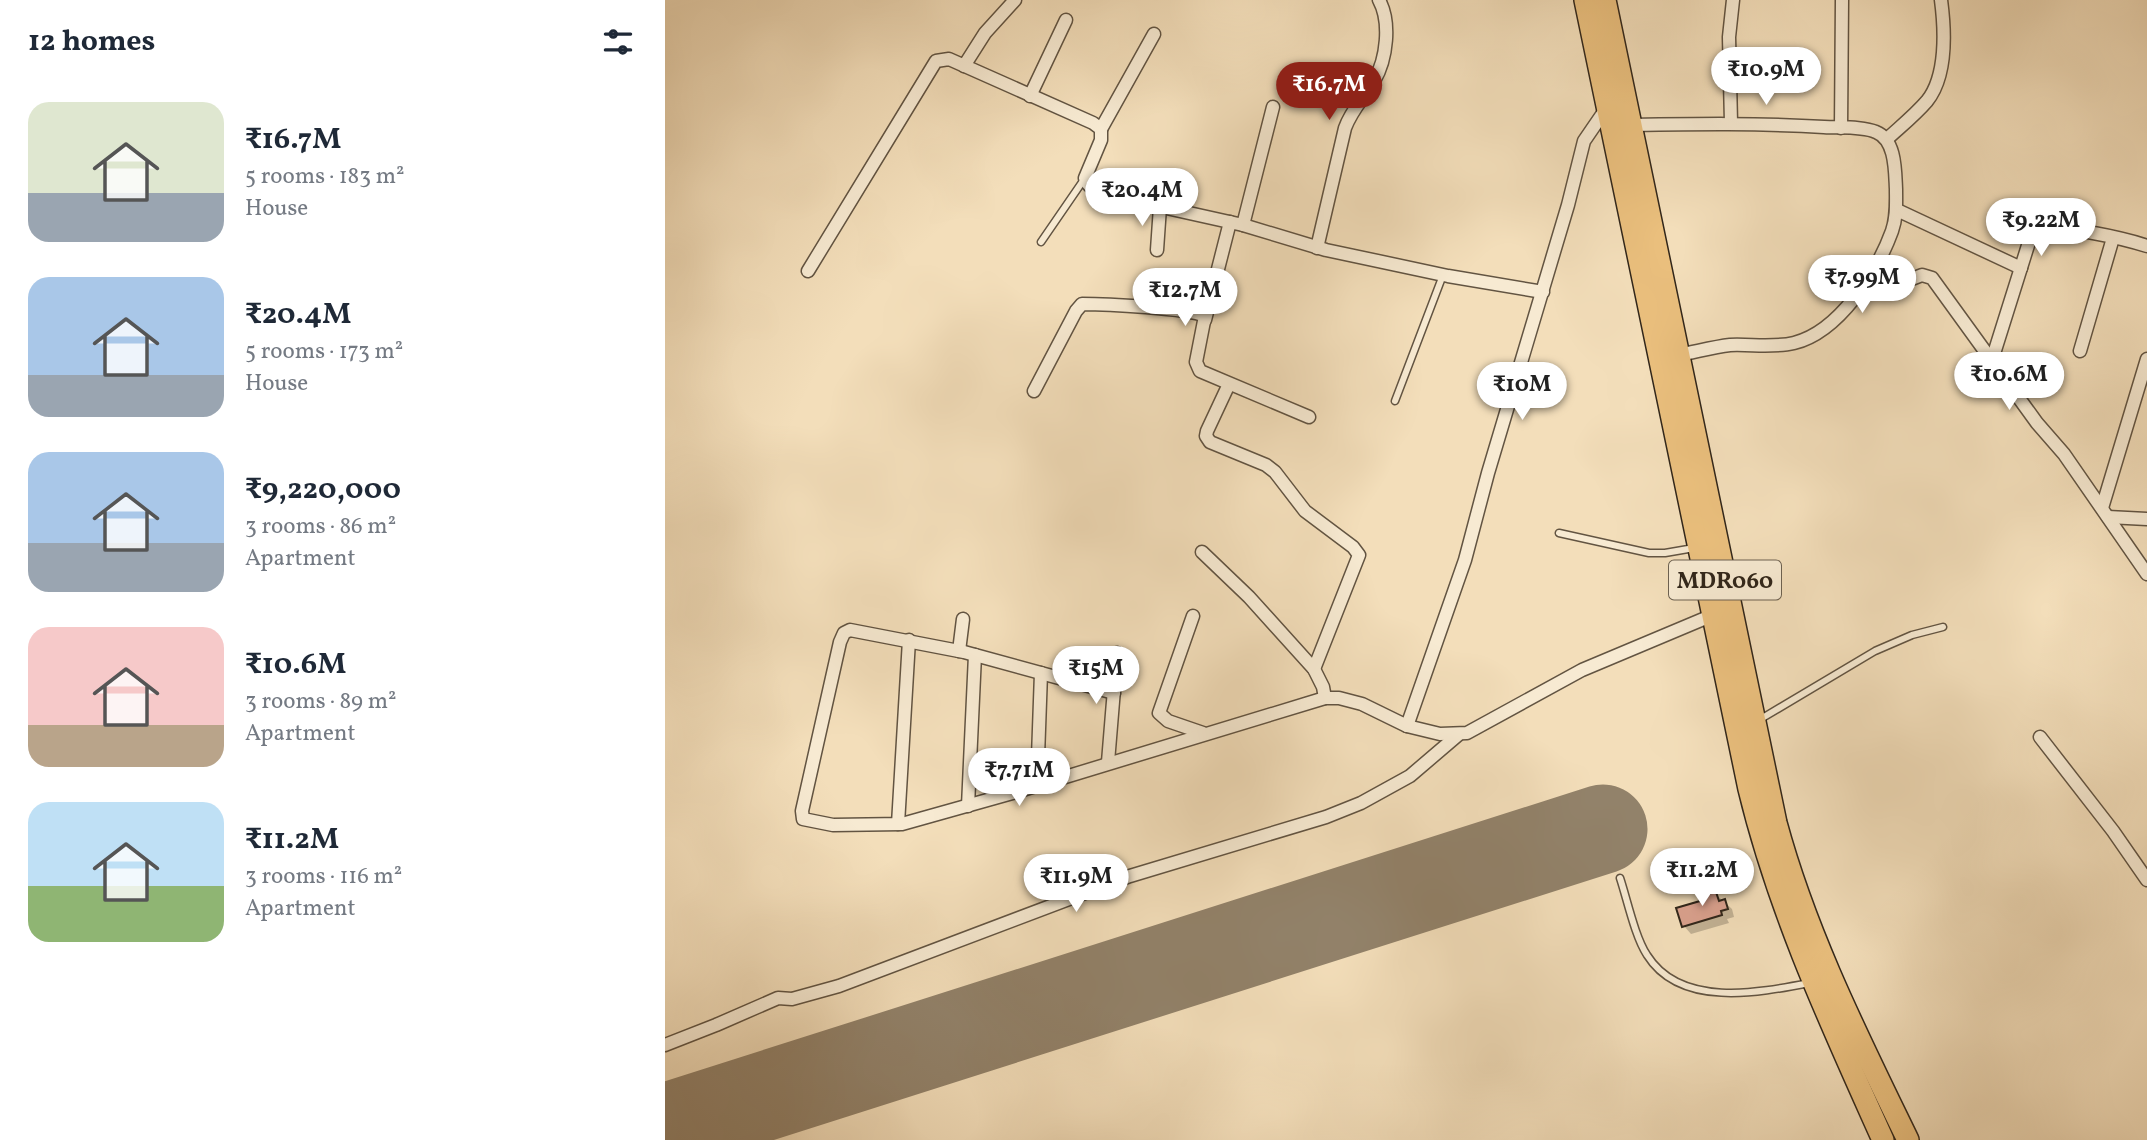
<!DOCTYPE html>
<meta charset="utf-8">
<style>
:root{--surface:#fff;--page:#f2f2f3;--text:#1f2937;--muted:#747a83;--accent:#8f2418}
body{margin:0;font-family:Vollkorn,serif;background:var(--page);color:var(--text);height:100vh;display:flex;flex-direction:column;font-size:26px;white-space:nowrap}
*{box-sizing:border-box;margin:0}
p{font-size:23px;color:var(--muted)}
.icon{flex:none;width:38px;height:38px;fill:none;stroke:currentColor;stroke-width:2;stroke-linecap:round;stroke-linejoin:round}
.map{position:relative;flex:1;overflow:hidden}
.side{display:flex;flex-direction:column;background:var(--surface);width:665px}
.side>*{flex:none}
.price{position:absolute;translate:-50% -60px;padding:0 16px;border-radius:24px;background:#fff;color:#222;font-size:23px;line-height:46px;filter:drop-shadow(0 2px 4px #0008)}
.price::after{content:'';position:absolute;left:50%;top:42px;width:21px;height:16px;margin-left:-10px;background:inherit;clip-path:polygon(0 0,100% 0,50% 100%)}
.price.current{background:var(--accent);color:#fff}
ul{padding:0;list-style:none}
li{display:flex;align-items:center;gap:21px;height:175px;padding:0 28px}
li span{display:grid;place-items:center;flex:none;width:196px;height:140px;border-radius:21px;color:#555}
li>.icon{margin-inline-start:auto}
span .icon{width:84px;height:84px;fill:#fffc;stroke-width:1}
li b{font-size:30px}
h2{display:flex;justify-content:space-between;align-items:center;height:84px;padding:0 28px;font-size:30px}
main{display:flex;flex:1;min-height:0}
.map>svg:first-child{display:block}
.shadow{fill:#0003}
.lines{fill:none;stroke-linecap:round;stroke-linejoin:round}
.runway{stroke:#92826a;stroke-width:89}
.building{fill:#d9a08d;stroke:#31261a;stroke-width:2}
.service-casing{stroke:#625442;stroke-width:9}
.minor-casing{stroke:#625442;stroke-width:15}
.primary-casing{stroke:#31261a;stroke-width:24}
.service{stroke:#f7ead2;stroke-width:6}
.minor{stroke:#f7ead2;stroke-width:12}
.primary{stroke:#eabf7d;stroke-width:21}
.labels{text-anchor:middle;stroke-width:7;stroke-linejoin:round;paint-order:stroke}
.shield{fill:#f7ead2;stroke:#6c6151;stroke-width:2}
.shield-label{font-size:23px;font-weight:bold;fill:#31261a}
</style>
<main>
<section class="side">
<h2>12 homes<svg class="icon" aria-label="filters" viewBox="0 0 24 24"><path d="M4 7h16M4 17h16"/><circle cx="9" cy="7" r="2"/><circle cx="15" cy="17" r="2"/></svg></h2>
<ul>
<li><span style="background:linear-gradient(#dfe7d0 65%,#9aa5b1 0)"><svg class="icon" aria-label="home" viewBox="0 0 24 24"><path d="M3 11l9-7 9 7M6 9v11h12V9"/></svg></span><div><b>₹16.7M</b><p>5 rooms · 183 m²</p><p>House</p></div></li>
<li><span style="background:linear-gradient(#a9c7e8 70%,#9aa5b1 0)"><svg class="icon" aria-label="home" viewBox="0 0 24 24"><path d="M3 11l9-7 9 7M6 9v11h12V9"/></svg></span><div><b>₹20.4M</b><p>5 rooms · 173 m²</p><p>House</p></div></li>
<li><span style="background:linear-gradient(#a9c7e8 65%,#9aa5b1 0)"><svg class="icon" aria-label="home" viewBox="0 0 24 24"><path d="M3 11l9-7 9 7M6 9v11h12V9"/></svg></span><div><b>₹9,220,000</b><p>3 rooms · 86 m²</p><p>Apartment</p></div></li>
<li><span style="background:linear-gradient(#f6c9c9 70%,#b9a48a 0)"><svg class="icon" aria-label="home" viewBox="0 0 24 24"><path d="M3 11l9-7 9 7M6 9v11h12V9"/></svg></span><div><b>₹10.6M</b><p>3 rooms · 89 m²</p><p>Apartment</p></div></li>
<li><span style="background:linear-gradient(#bfe0f5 60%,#8fb573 0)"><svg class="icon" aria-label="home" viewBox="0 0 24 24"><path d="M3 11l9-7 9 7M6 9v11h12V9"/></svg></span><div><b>₹11.2M</b><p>3 rooms · 116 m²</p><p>Apartment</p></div></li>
</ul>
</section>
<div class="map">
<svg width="1482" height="1140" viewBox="0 0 1482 1140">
<rect width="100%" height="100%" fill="#f3deba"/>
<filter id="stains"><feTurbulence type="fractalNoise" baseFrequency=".00286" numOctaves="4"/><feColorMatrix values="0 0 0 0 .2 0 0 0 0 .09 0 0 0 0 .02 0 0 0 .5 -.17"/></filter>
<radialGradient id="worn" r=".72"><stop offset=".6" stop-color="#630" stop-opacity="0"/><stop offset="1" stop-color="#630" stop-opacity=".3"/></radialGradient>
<path class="shadow" d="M1043,887L1067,909L1069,917L1062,919L1064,923L1026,934L1019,926L1037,903Z"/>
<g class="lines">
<path class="runway" d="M0,1128L938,829"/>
</g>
<path class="building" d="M1043,885L1046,893L1051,892L1054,901L1060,899L1063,909L1056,911L1057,915L1017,927L1011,908L1035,901L1031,889Z"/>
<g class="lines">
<g class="service-casing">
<g id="service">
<path d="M376,242L420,178"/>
<path d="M730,401L778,275"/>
<path d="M894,533L984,553H1000L1029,548"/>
<path d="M1094,720L1210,651L1247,635L1278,627"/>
<path d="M955,878C962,899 970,937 982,955C1015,1008 1093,993 1144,983"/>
</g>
</g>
<g class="minor-casing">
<g id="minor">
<path d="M299,66L320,33L350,0"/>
<path d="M365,96L401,20"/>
<path d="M1066,123L1064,37L1068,0"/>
<path d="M967,125C1031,124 1095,123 1159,127C1175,128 1197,126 1211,132C1231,140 1230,171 1231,189C1231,203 1232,217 1227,231C1212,272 1174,332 1129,343C1108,348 1086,344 1065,345C1048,347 1030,352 1013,355"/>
<path d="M1176,128L1177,0"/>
<path d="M436,129L489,34"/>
<path d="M1222,139C1235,127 1250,115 1262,101C1282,76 1280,30 1276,0"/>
<path d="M1232,210L1356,268"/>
<path d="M578,225L608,107"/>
<path d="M652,248L680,128C687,109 699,98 709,81C722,59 726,22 714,0"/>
<path d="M492,250L495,207"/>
<path d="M143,271L271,61L284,59L428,123L436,129V140L420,178C423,189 433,191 443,195L578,225L661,250L783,276L878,292"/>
<path d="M1198,289L1216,291L1257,275L1267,278L1372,423L1399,454L1482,574"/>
<path d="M540,320L565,222"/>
<path d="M1415,351L1448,238"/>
<path d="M1327,360L1365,239C1366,237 1370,232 1372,231C1387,221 1464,240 1482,246"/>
<path d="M564,384L542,431L541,436L545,442L601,465L610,472L640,511L688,547L694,555L649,669"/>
<path d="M369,391L411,311L417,304C439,304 524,308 540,316L531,362L535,371L644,417"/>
<path d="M1437,508L1482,359"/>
<path d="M1443,517L1482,519"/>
<path d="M537,552L584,597L649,669L658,687L660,698"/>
<path d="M528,616L494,713L503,721L538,733"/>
<path d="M294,651L298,619"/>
<path d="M449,693L299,652L185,630L179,633L175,642L137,811L138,819L168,825L237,824L351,792L660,698H674L697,704L742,726L775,734L802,733L917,670L1048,615"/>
<path d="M742,726L800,560L823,473L903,205L919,141L943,106"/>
<path d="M1375,737L1448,831L1482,880"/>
<path d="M443,762L452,653"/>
<path d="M372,785L376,673"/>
<path d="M303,806L310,655"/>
<path d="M233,824L244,640"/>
<path d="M0,1045L51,1025L113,998L127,999L174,986L465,876L661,817L696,803L745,776L793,735"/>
</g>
</g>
<g class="primary-casing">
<g id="primary">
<path d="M920,0L1084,789C1114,913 1166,1024 1218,1140"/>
<path d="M940,0L1111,823C1141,934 1193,1037 1243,1140"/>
</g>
</g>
<use href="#service" class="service"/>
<use href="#minor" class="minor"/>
<use href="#primary" class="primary"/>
</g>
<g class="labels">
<rect class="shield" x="1004" y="560.5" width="112" height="39" rx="5"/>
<g class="shield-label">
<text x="1060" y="588">MDR060</text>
</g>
</g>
<rect width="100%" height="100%" filter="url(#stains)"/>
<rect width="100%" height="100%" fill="url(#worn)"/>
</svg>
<b class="price" style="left:1101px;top:107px">₹10.9M</b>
<b class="price current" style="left:664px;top:122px">₹16.7M</b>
<b class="price" style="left:477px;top:228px">₹20.4M</b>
<b class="price" style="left:1376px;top:258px">₹9.22M</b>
<b class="price" style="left:1197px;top:315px">₹7.99M</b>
<b class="price" style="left:520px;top:328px">₹12.7M</b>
<b class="price" style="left:1344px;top:412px">₹10.6M</b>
<b class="price" style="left:857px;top:422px">₹10M</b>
<b class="price" style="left:431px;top:706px">₹15M</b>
<b class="price" style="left:354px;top:808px">₹7.71M</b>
<b class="price" style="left:1037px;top:908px">₹11.2M</b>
<b class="price" style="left:411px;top:914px">₹11.9M</b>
</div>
</main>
